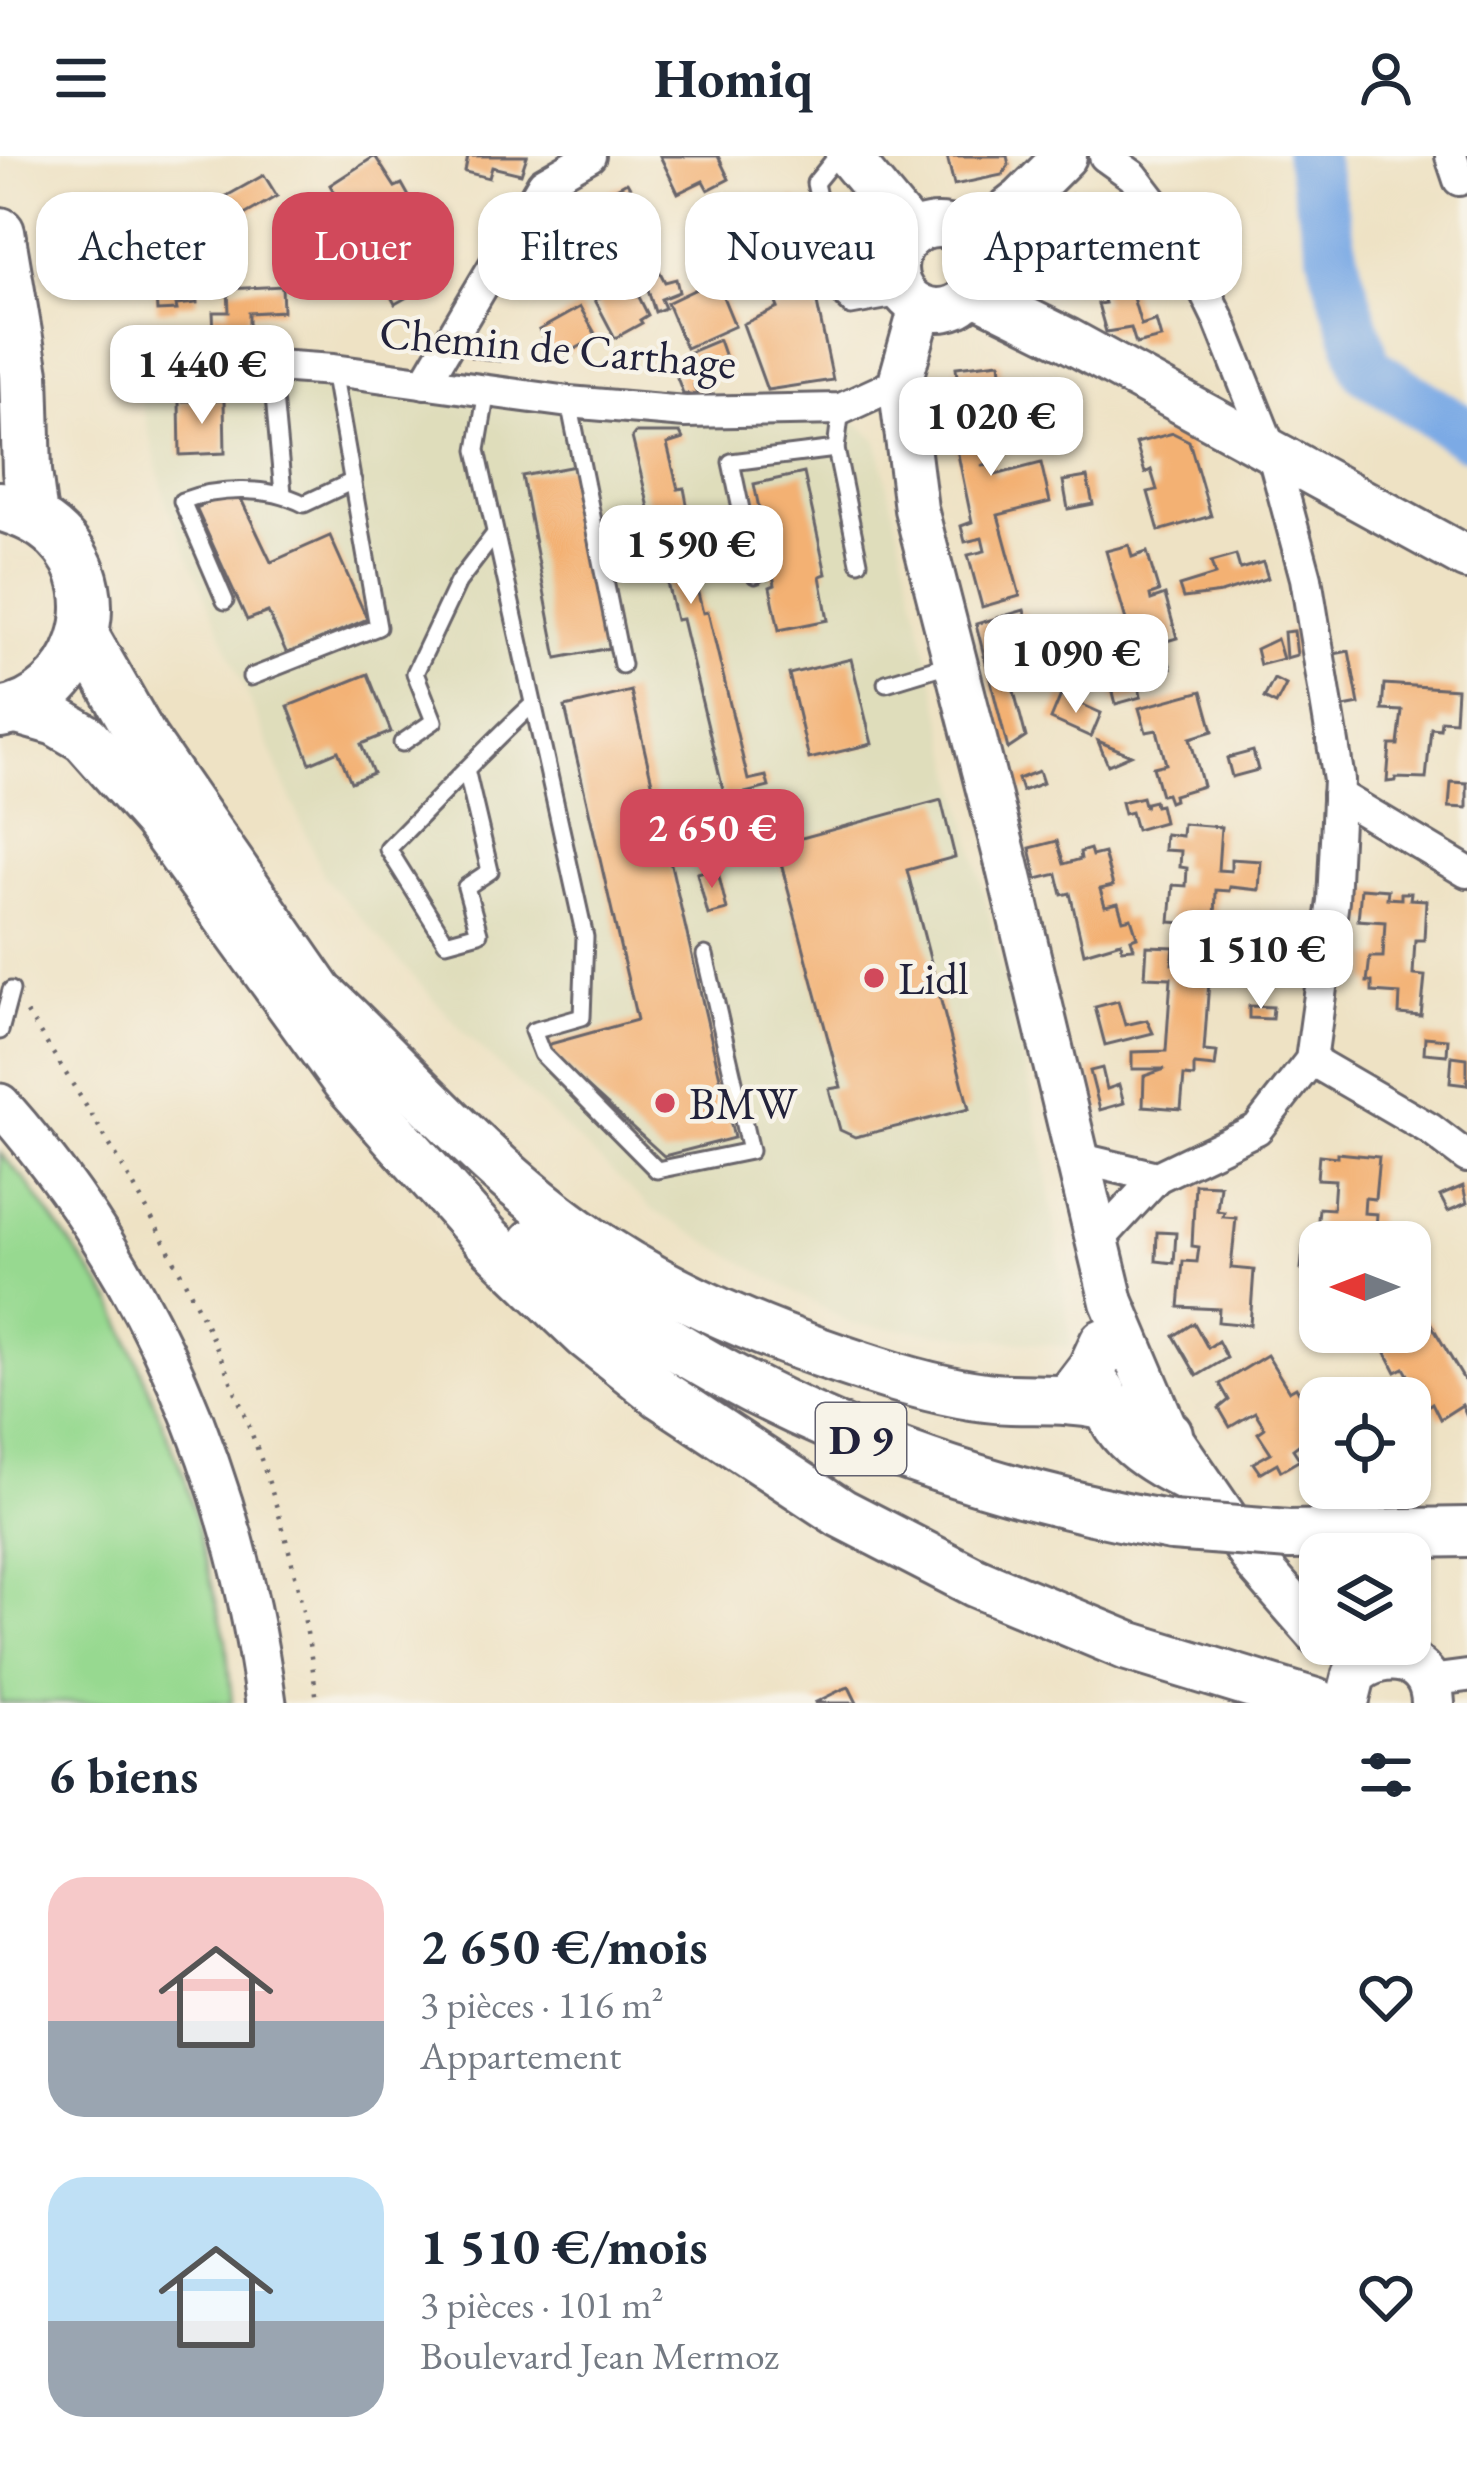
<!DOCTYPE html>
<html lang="fr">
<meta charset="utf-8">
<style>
:root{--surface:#fff;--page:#f2f2f3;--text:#1f2937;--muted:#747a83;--accent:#d1495b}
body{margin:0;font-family:"EB Garamond",serif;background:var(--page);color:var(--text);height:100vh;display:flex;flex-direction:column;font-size:45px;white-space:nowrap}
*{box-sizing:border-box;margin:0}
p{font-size:39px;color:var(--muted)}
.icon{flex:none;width:66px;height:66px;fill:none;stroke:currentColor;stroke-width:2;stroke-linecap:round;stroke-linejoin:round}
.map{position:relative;height:1547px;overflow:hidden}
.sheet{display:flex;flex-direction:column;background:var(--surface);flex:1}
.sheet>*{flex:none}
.hud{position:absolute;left:36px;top:36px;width:1395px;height:108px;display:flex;gap:24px}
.needle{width:78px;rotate:270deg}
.tools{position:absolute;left:1299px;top:1065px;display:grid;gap:24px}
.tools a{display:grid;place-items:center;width:132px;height:132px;border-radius:24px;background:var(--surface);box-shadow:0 3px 9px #0004;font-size:60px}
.price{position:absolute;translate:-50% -102px;padding:0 27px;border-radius:24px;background:#fff;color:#222;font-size:39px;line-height:78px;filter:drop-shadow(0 3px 6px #0008)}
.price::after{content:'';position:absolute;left:50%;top:72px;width:36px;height:27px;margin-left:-18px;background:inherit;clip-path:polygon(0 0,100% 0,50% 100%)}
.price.on{background:var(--accent);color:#fff}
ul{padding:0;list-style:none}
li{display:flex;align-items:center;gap:36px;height:300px;padding:0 48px}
li span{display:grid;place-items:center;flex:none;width:336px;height:240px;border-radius:36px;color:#555}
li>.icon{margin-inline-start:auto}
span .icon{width:144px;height:144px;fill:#fffc;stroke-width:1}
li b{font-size:51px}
h2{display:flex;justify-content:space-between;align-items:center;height:144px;padding:0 48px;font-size:51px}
.chip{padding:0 42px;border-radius:36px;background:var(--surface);box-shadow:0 3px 9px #0004;font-size:42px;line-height:108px}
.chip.on{background:var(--accent);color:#fff}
header{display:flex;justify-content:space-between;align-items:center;height:156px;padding:0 48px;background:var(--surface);font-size:54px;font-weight:700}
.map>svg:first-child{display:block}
.built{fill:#dfddbb}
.green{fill:#97d990;stroke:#5c7e66;stroke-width:3}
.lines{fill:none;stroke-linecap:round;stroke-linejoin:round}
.river{stroke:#7baae5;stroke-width:51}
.building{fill:#f3b173}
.service-casing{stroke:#69656b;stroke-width:21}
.minor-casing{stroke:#69656b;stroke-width:36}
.tertiary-casing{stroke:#69656b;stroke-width:45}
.secondary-casing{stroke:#69656b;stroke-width:48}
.primary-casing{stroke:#69656b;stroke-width:54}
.path{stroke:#69656b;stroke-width:4.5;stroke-dasharray:3 9;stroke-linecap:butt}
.service{stroke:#fff;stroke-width:15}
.minor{stroke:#fff;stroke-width:30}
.tertiary{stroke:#fff;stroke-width:39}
.secondary{stroke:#fff;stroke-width:42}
.primary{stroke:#fff;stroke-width:48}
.primary-bridge-casing{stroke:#69656b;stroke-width:54;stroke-linecap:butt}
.primary-bridge{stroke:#fff;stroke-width:48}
.poi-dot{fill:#d1495b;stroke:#f7f3e8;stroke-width:4.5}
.labels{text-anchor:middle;stroke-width:9;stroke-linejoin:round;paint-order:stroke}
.shield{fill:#f7f3e8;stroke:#62616f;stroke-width:3}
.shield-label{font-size:42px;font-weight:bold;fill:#22223b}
.street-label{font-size:45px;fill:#22223b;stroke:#f7f3e8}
.poi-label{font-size:45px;fill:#22223b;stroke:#f7f3e8;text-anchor:start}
</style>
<header><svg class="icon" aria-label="menu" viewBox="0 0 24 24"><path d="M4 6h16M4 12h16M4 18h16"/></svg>Homiq<svg class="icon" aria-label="person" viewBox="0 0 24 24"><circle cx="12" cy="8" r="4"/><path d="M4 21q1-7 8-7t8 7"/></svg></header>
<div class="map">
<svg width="1467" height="1547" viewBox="0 0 1467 1547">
<rect width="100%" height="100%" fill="#f7f3e8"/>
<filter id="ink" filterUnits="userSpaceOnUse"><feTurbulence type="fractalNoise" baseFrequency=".00833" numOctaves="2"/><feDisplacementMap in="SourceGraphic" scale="24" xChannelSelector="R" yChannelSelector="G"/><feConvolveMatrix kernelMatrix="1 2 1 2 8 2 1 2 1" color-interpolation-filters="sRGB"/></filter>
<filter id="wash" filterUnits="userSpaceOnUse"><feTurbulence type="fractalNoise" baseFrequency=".004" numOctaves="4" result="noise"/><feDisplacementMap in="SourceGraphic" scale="48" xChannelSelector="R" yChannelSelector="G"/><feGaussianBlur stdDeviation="2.7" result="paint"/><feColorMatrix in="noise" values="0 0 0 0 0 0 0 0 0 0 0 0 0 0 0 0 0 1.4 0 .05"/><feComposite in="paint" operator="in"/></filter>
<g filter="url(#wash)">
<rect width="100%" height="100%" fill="#eee2c4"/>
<path class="built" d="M130,200L841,253L877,284L1043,988L1071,1191L851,1168L654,1055L466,879L324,721L166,346Z"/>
<path class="green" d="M0,997L25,1024L114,1148L185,1322L226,1485L232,1547H0Z"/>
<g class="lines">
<path class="river" d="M1310,0L1337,116L1367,213L1467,278"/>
</g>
<g id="blocks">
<g class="building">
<path d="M375,0L395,31L402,28L451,116L395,148L384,128L368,137L327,63L343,53L330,29Z"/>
<path d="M468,0H527L521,18L492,11L489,22L465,16Z"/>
<path d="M660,0H718L729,23L708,34L703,25L678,37Z"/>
<path d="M947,0H1007L1009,9L1002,19L954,29Z"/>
<path d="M264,19L277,40L227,69L214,47Z"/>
<path d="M627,26L641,51L547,100L535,77Z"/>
<path d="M1074,38L1080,58L1043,72L1038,65L1059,40Z"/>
<path d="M796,42L805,83L848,74L860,133L819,142L810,100L790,109L785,90L725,115L713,81Z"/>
<path d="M1115,80L1141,169L1156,164L1161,182L1136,188L1131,172L1106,176L1098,148L1105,147L1100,129L1091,131L1086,116L1046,128L1035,94L1060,87L1062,95Z"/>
<path d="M155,81L156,100L195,98L197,147L176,149L177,154L157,155L155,120L124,122L122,100Z"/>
<path d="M652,101L665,126L676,123L679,136L661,143L665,152L655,156L639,106Z"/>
<path d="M812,123L833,224L767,234L743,168L778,152L773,139Z"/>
<path d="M631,125L648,159L640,164L642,167L615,182L595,144Z"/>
<path d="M709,127L716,138L721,136L735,170L686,192L667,147Z"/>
<path d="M282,130L283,155L249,157V175L214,176L213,156H229L228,133Z"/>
<path d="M580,151L597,181L557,203L539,174Z"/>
<path d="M719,184L728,210L694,229L697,239L683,237L676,219L684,215L678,201Z"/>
<path d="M472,188L500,191L499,205L471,201Z"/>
<path d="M1000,206L1009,293L998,298V294H992L994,306L981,310L994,309L995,319L1041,307L1050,346L998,359L1020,440L982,451L968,399L985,395L982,382L965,386L961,370L972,366L953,274L962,273L956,211Z"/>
<path d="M224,244L225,297L180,299L179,245Z"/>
<path d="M635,277H680L683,283L667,288L678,333L684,332L689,359L679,362L703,457L708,456L748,624L766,620L769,631L725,642L682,463L676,464L632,281Z"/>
<path d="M1173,277L1189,285L1211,360L1159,375L1148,336L1157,334L1151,314L1145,317L1136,287Z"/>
<path d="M575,310L610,492L557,502L522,320Z"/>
<path d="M804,317L826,418L820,420L828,464L779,474L770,431L775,429L754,328Z"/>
<path d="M1087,321L1093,348L1068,353L1063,325Z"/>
<path d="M219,342L241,343L271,406L330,380L367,463L287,498L268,456L247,464L196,352Z"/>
<path d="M1129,389L1132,401L1147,396L1159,436L1150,439L1151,444L1165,439L1177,482L1163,486L1171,512L1134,522L1118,467L1126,464L1106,395Z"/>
<path d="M1236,399L1240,413L1263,406L1268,422L1221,437L1183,442L1179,430L1215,419L1211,406Z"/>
<path d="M1024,454L1037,503L1032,505L1034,513L1010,520L1026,581L1008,593L976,468Z"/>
<path d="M1294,475L1297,499L1286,502L1284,476Z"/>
<path d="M1277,483L1283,503L1260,509L1256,493Z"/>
<path d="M1349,495L1359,548L1339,552L1329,499Z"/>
<path d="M851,503L872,588L809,603L789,518Z"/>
<path d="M368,518L391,576L361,588L373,617L351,626L338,595L310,607L288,550Z"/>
<path d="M1274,523L1286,529L1276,548L1264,542Z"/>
<path d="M1138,525L1141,541L1116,548L1112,532Z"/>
<path d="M1384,528L1457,533L1455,565L1441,564L1440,573L1431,572L1426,623L1396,622V625L1387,626L1390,589H1398L1402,555L1382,554Z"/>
<path d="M631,535L734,982L664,1000L543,890L637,864L565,551Z"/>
<path d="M1202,535L1213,575L1190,582L1203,630L1173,639L1174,644L1169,646L1166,638L1161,639L1153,611L1166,608L1157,574L1146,576L1139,552Z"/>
<path d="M1061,539L1101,557L1091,581L1051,563Z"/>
<path d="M1098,585L1131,599L1108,609Z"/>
<path d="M1253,595L1258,614L1232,621L1227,602Z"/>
<path d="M1039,615L1043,627L1022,635L1018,623Z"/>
<path d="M1451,626L1467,627V652L1449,651Z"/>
<path d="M1142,641L1145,652L1146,647L1154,645L1155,650L1160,649L1164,666L1136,674L1131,656L1124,658L1121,646Z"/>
<path d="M941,644L955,701L907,714L969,953L855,981L840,974L829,933L841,931L776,689Z"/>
<path d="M1183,668L1221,671L1218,714L1231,715V703L1261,705L1259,734L1230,731L1229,735L1216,734L1215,765L1185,763L1184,767L1170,766L1173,729L1186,730L1187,712L1180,711L1181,695L1164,694L1165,678L1182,680Z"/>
<path d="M1057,685L1064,708L1081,703L1080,696L1090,693L1092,700L1104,697L1113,730L1100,733L1105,750L1118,747L1123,764L1131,762L1137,781L1131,783L1134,792L1122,793L1121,786L1084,797L1070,737L1062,739L1057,718L1037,723L1030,692Z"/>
<path d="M717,712L727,754L708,759L697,717Z"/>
<path d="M1361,732L1388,734L1387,742L1401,743V737H1411L1410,743L1426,744L1424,784H1415L1413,819L1425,820L1421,860L1399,858L1400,838L1372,836V826H1367L1370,801H1383L1385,766L1358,764Z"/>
<path d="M1147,790L1174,791L1172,808L1210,811L1204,895L1217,896L1215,911L1194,909V921L1184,920L1181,953L1143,950L1144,920L1165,913H1132V896L1166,895L1171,822L1145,821Z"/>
<path d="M1118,845L1125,869L1147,864L1153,877L1105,889L1095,851Z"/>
<path d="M1249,850L1273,851L1272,863L1249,862Z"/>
<path d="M1425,881L1448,883L1447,899L1424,897Z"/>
<path d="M1452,900L1467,902V929L1450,927Z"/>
<path d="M1102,912L1107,933L1119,929L1124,947L1100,954L1090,915Z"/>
<path d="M1337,997L1379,1001L1375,1043L1365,1042L1364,1057L1377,1058L1375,1086H1316L1319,1052L1333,1053L1335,1024L1317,1023L1319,999L1337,1001Z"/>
<path d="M1195,1028L1220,1029L1217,1055L1224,1056L1223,1061L1236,1062L1231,1112L1254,1114L1250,1169L1218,1166L1219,1153L1179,1151L1183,1105L1197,1106L1199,1091L1192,1090Z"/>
<path d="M1463,1030L1467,1047L1448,1055L1440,1040Z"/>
<path d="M1157,1076L1176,1077L1174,1107L1156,1105Z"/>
<path d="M1304,1085L1320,1087V1115L1301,1113Z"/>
<path d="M1415,1163L1419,1169L1428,1163L1467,1229V1260L1462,1249L1440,1263L1432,1247L1420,1255L1409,1237L1421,1230L1419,1225L1414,1229L1404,1212L1396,1216L1379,1183L1391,1176H1410Z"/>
<path d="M1194,1167L1208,1192L1218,1185L1227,1202L1197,1220L1174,1180Z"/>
<path d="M1338,1176H1367L1371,1182L1351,1195Z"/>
<path d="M1267,1199L1289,1235L1296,1231L1320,1273L1293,1293L1300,1304L1281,1315L1277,1307L1260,1317L1253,1307L1271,1297L1258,1277L1265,1272L1255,1256L1230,1271L1219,1252L1229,1244L1220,1228Z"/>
<path d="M849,1531L857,1547H814L843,1533Z"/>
</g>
</g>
</g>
<g filter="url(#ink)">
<use href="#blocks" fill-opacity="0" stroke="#69656b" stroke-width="3"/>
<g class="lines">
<g class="service-casing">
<g id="service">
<path d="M826,78L815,27L837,0"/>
<path d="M838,138L851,151L907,141"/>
<path d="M487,235L477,294L585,781L582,861L533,875L542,898L657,1014L750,995L705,799"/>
<path d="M274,241L283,337"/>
<path d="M569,246L622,509"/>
<path d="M841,253L836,293L859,406"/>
<path d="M755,419L731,306L836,293"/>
<path d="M225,445L182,345C218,331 269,330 304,348L353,325"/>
<path d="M251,521L378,471L333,214"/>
<path d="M886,527L952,507"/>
<path d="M402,587L434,565L415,517L458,426L494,379"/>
<path d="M466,613L490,715L466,731L479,777L446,786L388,693C436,645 482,595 532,549"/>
<path d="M0,875L11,834"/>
</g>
</g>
<g class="minor-casing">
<g id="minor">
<path d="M1451,0L1459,24"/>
<path d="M130,200L333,214L569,246L685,256L841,253L900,226"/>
<path d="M425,227L543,27L590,0"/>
<path d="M1338,639L1467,716"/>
<path d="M1311,904L1430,973L1467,1001"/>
<path d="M1077,1002L1157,1021L1257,973L1311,904L1333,745L1339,624L1306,422L1273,299L1219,164L1176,76L1133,20L1105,0"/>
<path d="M1097,1086L1157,1021"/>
<path d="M1429,1525L1467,1520"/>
</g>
</g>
<g class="tertiary-casing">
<path id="tertiary" d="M0,948C148,1115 237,1326 266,1547"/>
</g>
<g class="secondary-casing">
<g id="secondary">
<path d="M848,0L913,78"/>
<circle cx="938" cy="112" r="42"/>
<path d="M970,84L1021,44L1065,0"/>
<path d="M973,137L1068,184L1467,402"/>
<path d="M921,151L900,226L916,353L1007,708L1112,1146L1168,1278L1257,1408L1320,1480"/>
<path d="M1104,1234C1104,1286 1162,1311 1202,1332"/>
<path d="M1347,1547L1354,1519C1384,1491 1432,1501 1433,1547"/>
</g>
</g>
<g class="primary-casing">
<g id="primary">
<path d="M0,76L24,218L27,315L33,361"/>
<path d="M0,350C22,357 41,364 58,381C117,439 80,544 0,557"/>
<path d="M84,480L143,583L340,867"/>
<path d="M17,554L56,565L85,582L156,662L345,923L485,1081L587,1179L662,1239L841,1357L975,1426L1128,1490L1315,1547"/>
<path d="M327,844C417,929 498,1026 604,1094C693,1152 794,1190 895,1221C932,1232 973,1242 1011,1243C1042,1244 1071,1242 1102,1249C1126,1255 1147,1267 1168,1278"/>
<path d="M534,1087C712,1241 942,1329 1172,1370"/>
<path d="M1069,1243L1092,1213L1104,1187"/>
<path d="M1289,1379L1467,1376"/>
</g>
</g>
<path class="path" d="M27,857C165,1068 290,1292 317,1547"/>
<use href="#service" class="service"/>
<use href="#minor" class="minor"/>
<use href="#tertiary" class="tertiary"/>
<use href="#secondary" class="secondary"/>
<use href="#primary" class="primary"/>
<g class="primary-bridge-casing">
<path id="primary-bridge" d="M1172,1370L1289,1379"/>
</g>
<use href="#primary-bridge" class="primary-bridge"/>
</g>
</g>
<g class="poi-dot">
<circle cx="874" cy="822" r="12"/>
<circle cx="665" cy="947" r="12"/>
</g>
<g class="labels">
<rect class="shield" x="816" y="1247" width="90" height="72" rx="9"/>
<g class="shield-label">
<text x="861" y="1298">D 9</text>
</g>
<g class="street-label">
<text transform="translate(558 191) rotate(5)" y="16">Chemin de Carthage</text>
</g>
<g class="poi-label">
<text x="898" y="838">Lidl</text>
<text x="689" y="963">BMW</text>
</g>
</g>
</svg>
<div class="tools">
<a><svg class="needle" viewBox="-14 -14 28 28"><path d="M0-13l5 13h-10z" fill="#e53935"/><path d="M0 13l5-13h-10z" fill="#747a83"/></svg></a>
<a><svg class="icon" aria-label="locate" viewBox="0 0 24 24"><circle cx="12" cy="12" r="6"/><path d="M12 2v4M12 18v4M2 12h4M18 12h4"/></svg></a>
<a><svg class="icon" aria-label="layers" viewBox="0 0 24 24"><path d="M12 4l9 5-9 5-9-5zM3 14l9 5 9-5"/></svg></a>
</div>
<b class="price" style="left:202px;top:271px">1 440 €</b>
<b class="price" style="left:991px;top:323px">1 020 €</b>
<b class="price" style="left:691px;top:451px">1 590 €</b>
<b class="price" style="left:1076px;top:560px">1 090 €</b>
<b class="price on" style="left:712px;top:735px">2 650 €</b>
<b class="price" style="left:1261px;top:856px">1 510 €</b>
<div class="hud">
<a class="chip">Acheter</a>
<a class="chip on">Louer</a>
<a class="chip">Filtres</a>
<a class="chip">Nouveau</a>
<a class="chip">Appartement</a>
</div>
</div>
<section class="sheet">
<h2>6 biens<svg class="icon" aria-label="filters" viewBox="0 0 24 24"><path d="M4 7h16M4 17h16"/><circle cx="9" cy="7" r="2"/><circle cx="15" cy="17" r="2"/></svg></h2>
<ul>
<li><span style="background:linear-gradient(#f6c9c9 60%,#9aa5b1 0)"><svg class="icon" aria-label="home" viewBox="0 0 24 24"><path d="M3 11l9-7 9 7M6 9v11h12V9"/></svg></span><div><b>2 650 €/mois</b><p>3 pièces · 116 m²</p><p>Appartement</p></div><svg class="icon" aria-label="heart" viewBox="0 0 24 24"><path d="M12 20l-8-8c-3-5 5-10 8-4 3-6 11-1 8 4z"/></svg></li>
<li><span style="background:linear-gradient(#bfe0f5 60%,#9aa5b1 0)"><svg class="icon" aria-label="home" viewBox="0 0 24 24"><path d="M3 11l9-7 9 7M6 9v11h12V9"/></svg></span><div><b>1 510 €/mois</b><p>3 pièces · 101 m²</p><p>Boulevard Jean Mermoz</p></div><svg class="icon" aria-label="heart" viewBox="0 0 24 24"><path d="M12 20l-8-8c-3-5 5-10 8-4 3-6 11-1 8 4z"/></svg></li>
</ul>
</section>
